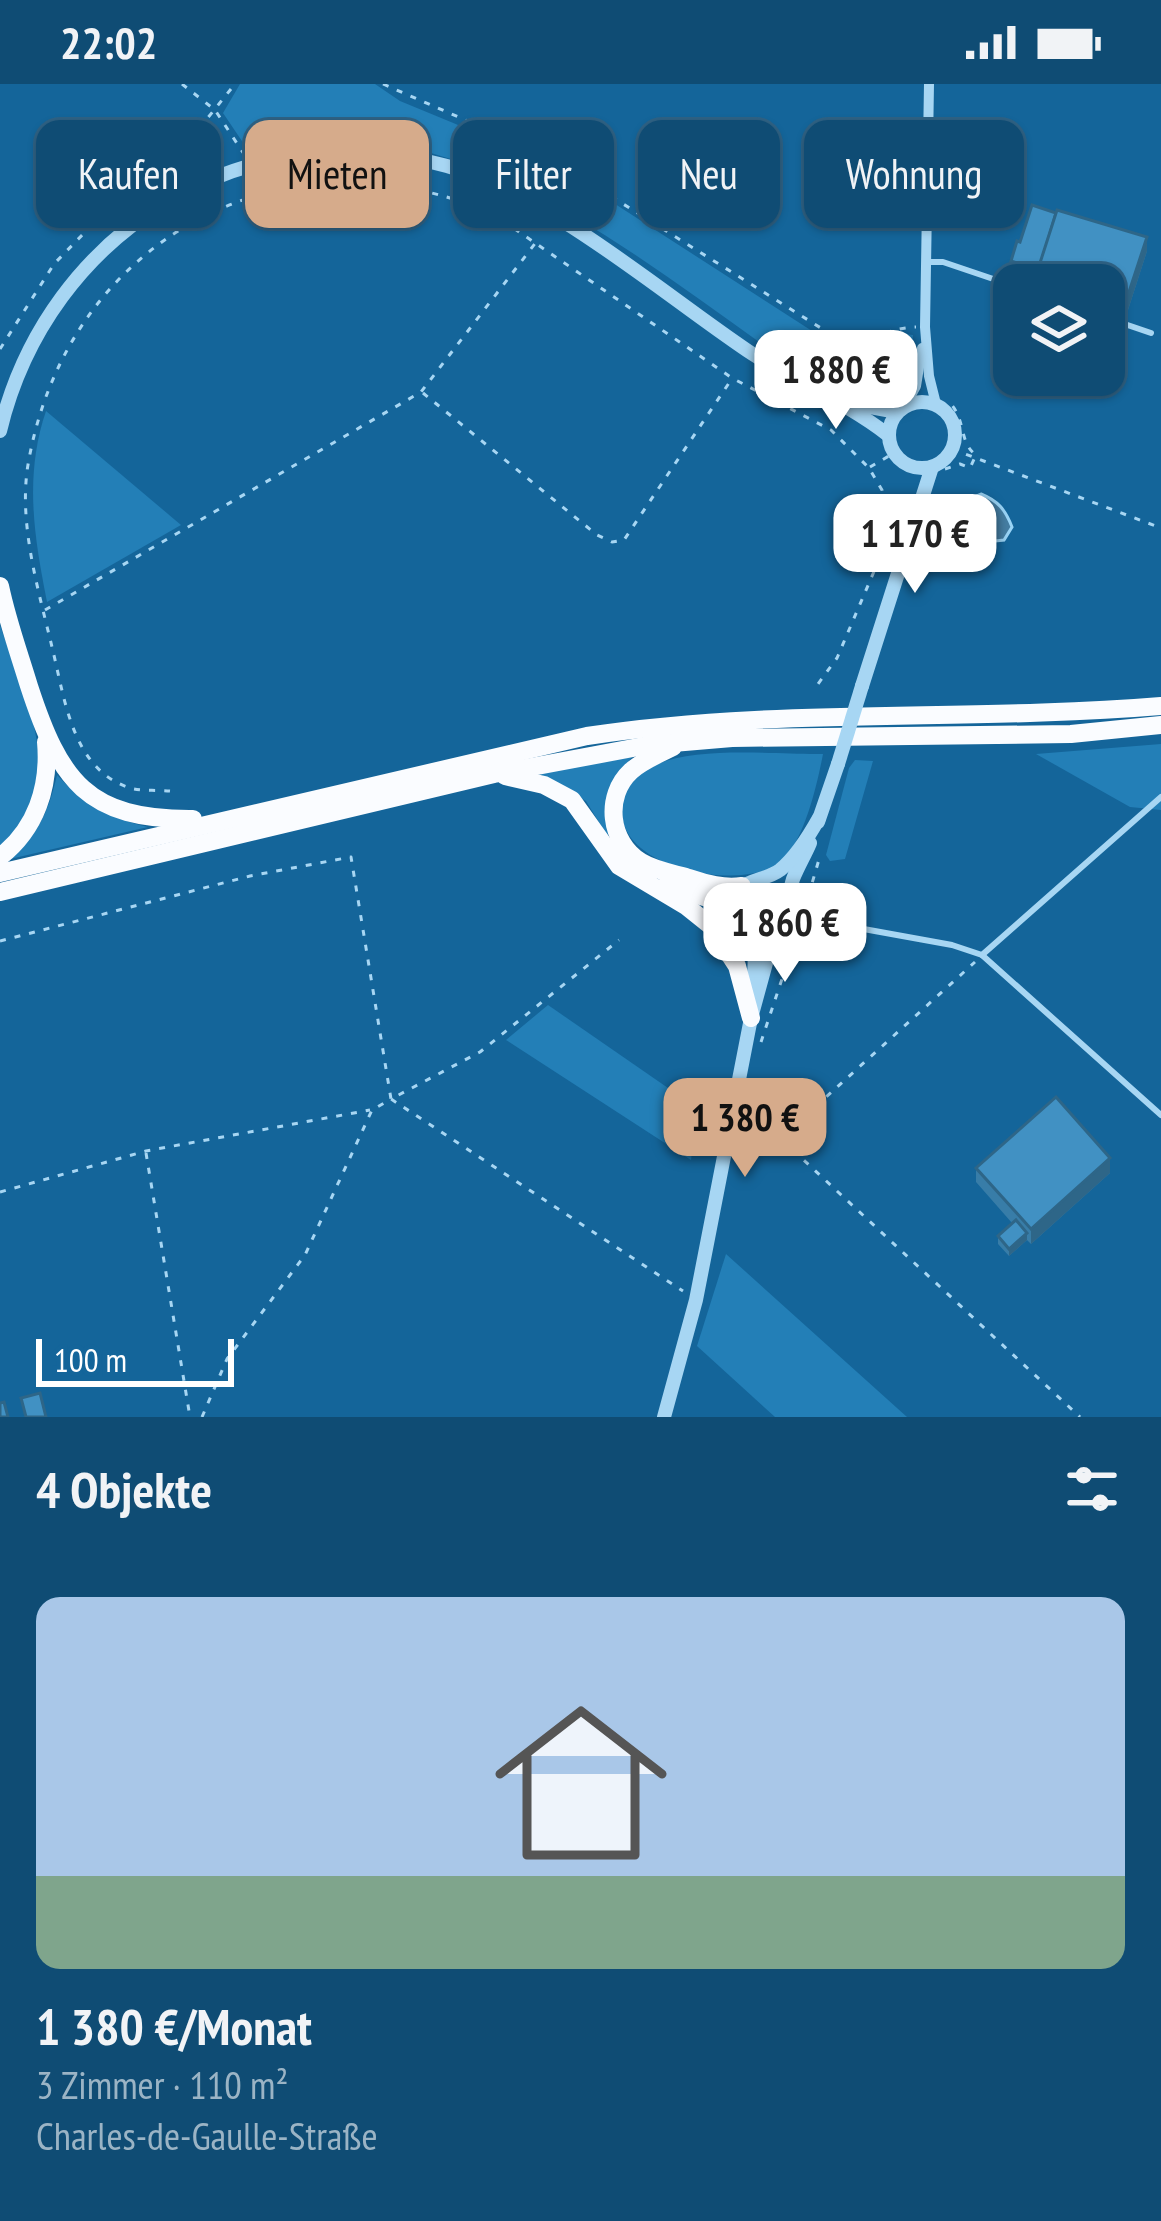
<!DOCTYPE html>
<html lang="de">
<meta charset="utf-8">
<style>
:root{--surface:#0f4c74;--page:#185379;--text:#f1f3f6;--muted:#9bb4c5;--line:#2f6386;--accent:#d6ab8b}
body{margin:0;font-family:"PT Sans Narrow",sans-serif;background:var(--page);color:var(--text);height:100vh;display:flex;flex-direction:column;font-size:45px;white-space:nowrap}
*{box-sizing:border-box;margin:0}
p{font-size:39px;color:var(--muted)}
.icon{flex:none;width:66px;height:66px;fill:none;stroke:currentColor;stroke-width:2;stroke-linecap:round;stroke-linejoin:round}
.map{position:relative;height:1333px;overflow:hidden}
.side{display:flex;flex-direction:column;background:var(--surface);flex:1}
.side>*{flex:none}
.hud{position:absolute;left:36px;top:36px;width:1089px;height:108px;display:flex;gap:24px}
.fabs{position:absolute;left:993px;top:180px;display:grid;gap:24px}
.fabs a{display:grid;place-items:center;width:132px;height:132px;border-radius:24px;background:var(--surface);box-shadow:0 3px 9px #0004,0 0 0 3px var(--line);font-size:60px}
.scale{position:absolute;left:36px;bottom:30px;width:198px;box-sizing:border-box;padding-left:12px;border:6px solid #fff;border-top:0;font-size:33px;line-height:42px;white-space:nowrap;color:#fff;-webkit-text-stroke:9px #14659a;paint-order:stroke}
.price{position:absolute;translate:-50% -102px;padding:0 27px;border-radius:24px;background:#fff;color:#222;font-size:39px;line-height:78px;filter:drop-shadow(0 3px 6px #0008)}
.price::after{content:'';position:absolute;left:50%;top:72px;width:36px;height:27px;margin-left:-18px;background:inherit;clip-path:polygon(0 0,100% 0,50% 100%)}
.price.on{background:var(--accent);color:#111}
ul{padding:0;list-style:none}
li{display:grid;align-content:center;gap:24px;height:636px;padding:0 36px}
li+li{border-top:3px solid var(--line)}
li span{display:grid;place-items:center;height:372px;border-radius:24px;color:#555}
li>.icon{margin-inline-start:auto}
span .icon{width:216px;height:216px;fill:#fffc;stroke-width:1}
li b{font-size:51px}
h2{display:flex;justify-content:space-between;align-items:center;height:144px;padding:0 36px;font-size:51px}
.pill{padding:0 42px;border-radius:24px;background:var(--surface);box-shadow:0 3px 9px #0004,0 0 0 3px var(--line);font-size:42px;line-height:108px}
.pill.on{background:var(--accent);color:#111}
.status{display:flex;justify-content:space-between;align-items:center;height:84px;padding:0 60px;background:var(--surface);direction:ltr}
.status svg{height:33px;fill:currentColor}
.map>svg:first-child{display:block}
.green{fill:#237fb7}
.water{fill:#457ea3;stroke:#9ad4f6;stroke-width:3}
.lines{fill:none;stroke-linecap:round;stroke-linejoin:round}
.path{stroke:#a7d6f3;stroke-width:3;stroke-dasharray:6 9;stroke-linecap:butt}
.service{stroke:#a7d6f3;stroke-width:6}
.minor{stroke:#a7d6f3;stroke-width:10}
.tertiary{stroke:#a7d6f3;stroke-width:14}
.trunk{stroke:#fafcff;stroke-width:18}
.tertiary-bridge{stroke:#a7d6f3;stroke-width:14}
.wall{fill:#387da8}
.shaded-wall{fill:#2e6688}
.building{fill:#4191c3;stroke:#2e6688;stroke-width:3}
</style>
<div class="status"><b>22:02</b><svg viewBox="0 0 49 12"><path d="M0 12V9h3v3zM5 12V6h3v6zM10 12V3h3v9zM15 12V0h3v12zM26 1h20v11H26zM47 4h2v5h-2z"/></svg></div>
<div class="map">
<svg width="1161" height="1333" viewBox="0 0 1161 1333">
<rect width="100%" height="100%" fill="#14659a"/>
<g class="green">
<path d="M240,0H375L400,17L509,62L612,118L854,274L871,272L892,248L913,251C911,278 916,317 881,321L834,304L795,283C672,199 535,82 385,59C363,55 335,56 312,58C290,60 269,69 248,66L223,29Z"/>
<path d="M46,327L181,441L47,518C34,452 24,392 46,327Z"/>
<path d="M0,541C19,598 60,677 26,734C20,744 8,754 0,762Z"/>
<path d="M1161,660V726L1130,723L1036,670Z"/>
<path d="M823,670C817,701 806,748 786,773C755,812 608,787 623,718C626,703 637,690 651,683C693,661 776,671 823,670Z"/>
<path d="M632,673C599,712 610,711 608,753L586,717L538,689Z"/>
<path d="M855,676L873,677L845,775L830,777L826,771L849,684Z"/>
<path d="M57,691C85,720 108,734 148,743L10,775C38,752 49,726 57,691Z"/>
<circle cx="763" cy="823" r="18"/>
<path d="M548,921L697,1024L691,1076L506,956Z"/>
<path d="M726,1170L907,1333H775L697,1262Z"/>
</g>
<path class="water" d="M981,410C998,417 1005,425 1012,443L1004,456L976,459L958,444L956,426L962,418Z"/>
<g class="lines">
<g class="path">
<path d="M182,0L215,26L244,70"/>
<path d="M383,0L511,56L612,113L832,251C864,264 883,244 916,243"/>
<path d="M0,265L54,180L88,145L169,82L235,0"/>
<path d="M423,309L597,451L612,458L624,456L731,296"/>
<path d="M952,365L1161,444"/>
<path d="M870,383L894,369"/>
<path d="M945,385L960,380L970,384L976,371C958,358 967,335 948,317"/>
<path d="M45,526L421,308L537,157"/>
<path d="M170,707C159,706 145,707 134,705C72,689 65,615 52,563C38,504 17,436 29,375C70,153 286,39 493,130L732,294L831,346L869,384L882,406L889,438L881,471L837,574L818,600"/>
<path d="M804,827L820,772"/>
<path d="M0,857L250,792L351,773L391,1015L480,968L619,856"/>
<path d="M761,958L798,847"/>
<path d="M746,1029L780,1054L1080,1333"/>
<path d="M782,1053L975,878"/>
<path d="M146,1069L190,1333"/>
<path d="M0,1108L146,1067L370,1026"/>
<path d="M202,1333L227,1275L305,1171L372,1026L391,1015L683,1207"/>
</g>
<g class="service">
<path d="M926,178H943L1014,202"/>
<path d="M1104,233L1151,249"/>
<path d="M792,832L952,861L982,871L1161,1031"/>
<path d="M982,871L1161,713"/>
</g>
<g class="minor">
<path d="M929,0L925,243L929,292L936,320"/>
<path d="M905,322L916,302L922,264"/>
</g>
<g class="tertiary">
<circle cx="922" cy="351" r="33"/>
<path d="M849,319L897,328"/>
<path d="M0,347C48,147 246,25 447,82C549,111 659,207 748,267C793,297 846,318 888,351"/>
<path d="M862,602L932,383"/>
<path d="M818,738L838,680"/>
<path d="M768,852C799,840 785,819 793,795C798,782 805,771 810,759"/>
<path d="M753,902C754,888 757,870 751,856C745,843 733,839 733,824C732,794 763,799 780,786C796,773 809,752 819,734"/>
<path d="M664,1333L696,1216L751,934L774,850"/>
</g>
<g class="trunk">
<path d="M0,502C7,536 19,569 29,602C60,697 87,736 193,735"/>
<path d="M673,663C659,670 642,677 631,687C604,712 609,758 641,778C654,786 671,789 686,793C705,799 722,805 742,802"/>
<path d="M505,692L544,701L572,716L619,782L686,822L711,842L737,882L751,934"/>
<path d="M0,773C36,745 50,703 46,658"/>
<path d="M0,789L587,652C777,623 970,638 1161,622"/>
<path d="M665,802L715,816L734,830"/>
<path d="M0,808L494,690L649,661L732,654L1071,650L1161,641"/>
</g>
<path class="tertiary-bridge" d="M838,680L862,602"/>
</g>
<g class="wall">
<path d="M1147,167L1128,226L1104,218V201H1052L1011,188V177Z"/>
<path d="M976,1084L1110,1089L1031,1160L1027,1156L1009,1172L998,1160V1152L1012,1139L976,1098Z"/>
</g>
<g class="shaded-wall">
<path d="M1147,153V167L1128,226V211Z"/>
<path d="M1110,1074V1089L1031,1160V1145Z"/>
<path d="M1027,1149V1156L1009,1172V1165Z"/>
</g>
<g class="building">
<path d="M1032,121L1056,129L1039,186L1011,177L1017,157L1020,158Z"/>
<path d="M1057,126L1147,153L1128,211L1104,203V201H1096L1039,182Z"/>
<path d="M1056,1013L1110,1074L1031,1145L976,1084Z"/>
<path d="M1016,1136L1027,1149L1009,1165L998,1152Z"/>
<path d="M40,1309L46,1333H26L21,1314Z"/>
<path d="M4,1318L8,1333H0V1319Z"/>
</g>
</svg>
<div class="fabs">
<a><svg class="icon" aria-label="layers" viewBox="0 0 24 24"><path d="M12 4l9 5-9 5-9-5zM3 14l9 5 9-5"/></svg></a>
</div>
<div class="scale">100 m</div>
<b class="price" style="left:836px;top:348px">1 880 €</b>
<b class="price" style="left:915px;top:512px">1 170 €</b>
<b class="price" style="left:785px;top:901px">1 860 €</b>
<b class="price on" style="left:745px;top:1096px">1 380 €</b>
<div class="hud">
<a class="pill">Kaufen</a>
<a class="pill on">Mieten</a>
<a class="pill">Filter</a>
<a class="pill">Neu</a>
<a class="pill">Wohnung</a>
</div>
</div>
<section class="side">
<h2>4 Objekte<svg class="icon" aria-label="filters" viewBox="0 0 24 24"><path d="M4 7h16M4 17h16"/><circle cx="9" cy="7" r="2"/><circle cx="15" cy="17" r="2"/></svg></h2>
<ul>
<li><span style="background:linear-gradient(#a9c7e8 75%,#7fa58c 0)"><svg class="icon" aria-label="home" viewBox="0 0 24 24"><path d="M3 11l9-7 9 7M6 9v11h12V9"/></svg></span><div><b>1 380 €/Monat</b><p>3 Zimmer · 110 m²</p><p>Charles-de-Gaulle-Straße</p></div></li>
</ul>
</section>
